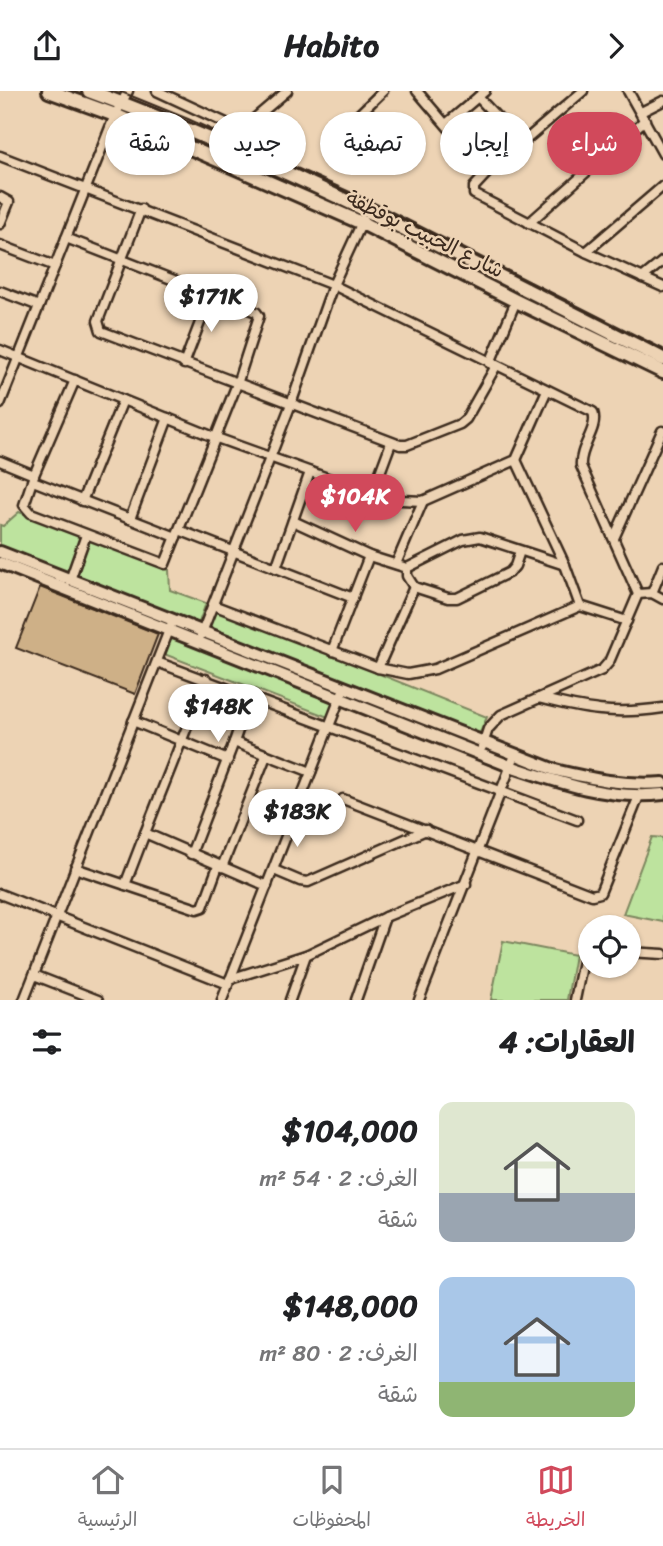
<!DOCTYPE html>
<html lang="ar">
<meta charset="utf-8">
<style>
:root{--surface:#fff;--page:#f2f2f2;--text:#202124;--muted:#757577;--line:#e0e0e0;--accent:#d1495b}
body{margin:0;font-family:Sriracha,"Playpen Sans Arabic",sans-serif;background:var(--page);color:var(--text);direction:rtl;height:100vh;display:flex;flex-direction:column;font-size:26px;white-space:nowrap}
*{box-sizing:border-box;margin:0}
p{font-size:23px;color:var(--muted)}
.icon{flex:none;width:38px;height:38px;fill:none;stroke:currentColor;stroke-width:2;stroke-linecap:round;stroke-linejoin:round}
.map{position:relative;height:909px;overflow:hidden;direction:ltr}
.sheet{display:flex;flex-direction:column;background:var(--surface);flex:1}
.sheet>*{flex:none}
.banner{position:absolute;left:21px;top:21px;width:621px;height:63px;direction:rtl;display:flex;gap:14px}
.tools{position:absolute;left:578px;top:824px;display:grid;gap:14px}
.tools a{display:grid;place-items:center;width:63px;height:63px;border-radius:50%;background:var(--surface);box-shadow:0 2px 5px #0004;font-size:35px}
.price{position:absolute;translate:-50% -60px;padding:0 16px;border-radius:24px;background:#fff;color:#222;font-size:23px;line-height:46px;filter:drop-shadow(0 2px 4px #0008)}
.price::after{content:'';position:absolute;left:50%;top:42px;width:21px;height:16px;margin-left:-10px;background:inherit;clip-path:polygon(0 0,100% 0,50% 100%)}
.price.current{background:var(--accent);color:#fff}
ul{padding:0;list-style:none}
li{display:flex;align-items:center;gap:21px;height:175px;padding:0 28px}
li span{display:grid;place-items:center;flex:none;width:196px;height:140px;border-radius:14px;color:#555}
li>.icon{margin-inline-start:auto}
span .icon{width:84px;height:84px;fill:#fffc;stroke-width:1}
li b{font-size:30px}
h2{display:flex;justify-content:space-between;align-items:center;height:84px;padding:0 28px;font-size:30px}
.tag{padding:0 24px;border-radius:32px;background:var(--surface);box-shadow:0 2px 5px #0004;font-size:24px;line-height:63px}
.tag.current{background:var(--accent);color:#fff}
header{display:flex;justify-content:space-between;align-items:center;height:91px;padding:0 28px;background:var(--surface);font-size:32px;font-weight:700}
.tab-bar{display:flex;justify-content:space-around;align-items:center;height:98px;border-top:2px solid var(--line);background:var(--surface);font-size:19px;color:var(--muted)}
.tab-bar a{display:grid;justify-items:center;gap:4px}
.tab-bar .current{color:var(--accent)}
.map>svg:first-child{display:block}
.green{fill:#bde39e;stroke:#7c865e;stroke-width:2}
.building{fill:#ceb087;stroke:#3b2a1e;stroke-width:2}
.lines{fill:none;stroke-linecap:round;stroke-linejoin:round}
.minor-casing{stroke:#3b2a1e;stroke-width:13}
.tertiary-casing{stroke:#3b2a1e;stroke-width:16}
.secondary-casing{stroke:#3b2a1e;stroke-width:18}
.minor{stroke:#edd3b4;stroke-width:8}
.tertiary{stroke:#edd3b4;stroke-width:10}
.secondary{stroke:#edd3b4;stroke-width:12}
.tram{stroke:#3b2a1e;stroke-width:2}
.labels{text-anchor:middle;stroke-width:5;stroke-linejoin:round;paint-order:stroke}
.street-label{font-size:21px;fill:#3b2a1e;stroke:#edd3b4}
</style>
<header><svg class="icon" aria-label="forward" viewBox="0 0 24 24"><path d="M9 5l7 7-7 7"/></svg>Habito<svg class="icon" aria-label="share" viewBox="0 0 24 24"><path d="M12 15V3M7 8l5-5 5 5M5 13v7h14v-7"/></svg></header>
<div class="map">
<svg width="663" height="909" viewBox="0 0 663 909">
<rect width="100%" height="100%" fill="#edd3b4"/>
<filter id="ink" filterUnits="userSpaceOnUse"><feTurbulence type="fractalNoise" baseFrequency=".0143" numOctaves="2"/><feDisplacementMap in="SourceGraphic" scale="14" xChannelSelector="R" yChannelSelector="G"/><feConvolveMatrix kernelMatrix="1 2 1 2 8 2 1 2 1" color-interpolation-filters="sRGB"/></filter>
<g filter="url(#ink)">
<g class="green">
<path d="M19,421L82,445L67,483L0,456V434L3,435Z"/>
<path d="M90,449L169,479L170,499L206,512L198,534L76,485Z"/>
<path d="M214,517L487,626L479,644L207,537Z"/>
<path d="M172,544L336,608L328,626L164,563Z"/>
<path d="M652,746L663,747V831L623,823Z"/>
<path d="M503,850L575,864L567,909H491Z"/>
</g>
<path class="building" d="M40,496L158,543L135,603L16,557Z"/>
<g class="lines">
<g class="minor-casing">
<g id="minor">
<path d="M157,0L241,39L287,0"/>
<path d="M417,0L487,82"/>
<path d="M583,0L487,82L474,96V103L586,161L663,196"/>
<path d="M628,0L663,63"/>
<path d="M478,6L522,53"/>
<path d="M641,21L663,10"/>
<path d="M446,33L485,0"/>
<path d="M346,36L383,0"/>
<path d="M0,65L333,194L593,321C599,338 579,356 581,375L638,503L609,571L602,579L501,624L488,638L482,656"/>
<path d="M0,106L9,111L0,133"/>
<path d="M141,118L98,230L101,240L400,354H407L460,333L466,328L496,275"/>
<path d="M529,132L645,29"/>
<path d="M66,147L256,221L259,225L237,293L165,473L31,422L24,414L34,384L75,289"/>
<path d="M0,154L55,175"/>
<path d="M586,161L663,95"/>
<path d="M642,187L663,170"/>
<path d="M0,200L39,215"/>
<path d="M0,259L214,346L372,403L401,409L423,410L516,369L547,299"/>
<path d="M490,272L516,210"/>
<path d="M184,273L211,203"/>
<path d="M0,313L115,24L128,0"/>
<path d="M516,369L565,474L580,515"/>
<path d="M0,370L34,384"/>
<path d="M33,390L176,446"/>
<path d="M372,403L391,352"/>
<path d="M82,410L123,309"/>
<path d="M130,428L168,327"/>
<path d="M293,430L369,465L407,477L463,449L480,446L565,474"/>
<path d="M179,439L353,507"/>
<path d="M614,447L662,340"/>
<path d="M396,473L423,410"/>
<path d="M276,477L310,381"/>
<path d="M407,477V485L414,496L448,507H457L510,481L515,475L520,460"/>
<path d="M70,489L86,444"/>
<path d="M652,502L663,475"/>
<path d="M638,503L652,502L663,508"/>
<path d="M213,514L378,577L408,583L435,578L580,515L627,530"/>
<path d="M201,544L291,313L333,194L363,129"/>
<path d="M332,560L369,465"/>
<path d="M157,571L577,729"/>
<path d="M378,577L414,496"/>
<path d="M206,588L145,742L267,795"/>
<path d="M539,607C586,619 614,624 663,617"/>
<path d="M133,630L228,669"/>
<path d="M234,651L250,605"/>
<path d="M343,708L592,804L600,802L639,705"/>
<path d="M191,763L234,651L311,681"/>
<path d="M222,776L266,665"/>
<path d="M75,777L197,818L203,816L218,775"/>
<path d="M274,779L300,790L308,791L426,739"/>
<path d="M125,794L145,742"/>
<path d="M0,803L228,893"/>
<path d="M628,861L663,863"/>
<path d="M34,884L98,909"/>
<path d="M230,888L306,864L385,826L466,793"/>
<path d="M24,909L173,529"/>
<path d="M222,909L342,602"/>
<path d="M290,909L306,864"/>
<path d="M356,909L385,826"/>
<path d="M419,909L515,664"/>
<path d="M575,909L584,865L590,860"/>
</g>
</g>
<g class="tertiary-casing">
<g id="tertiary">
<path d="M0,461L555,679C592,688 625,695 663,692"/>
<path d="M0,472L510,675C560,692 610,709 663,703"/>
</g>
</g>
<g class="secondary-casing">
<g id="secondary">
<path d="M49,0L115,24L362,132L516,210L663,281"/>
<path d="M89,0C287,73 475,173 663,268"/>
</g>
</g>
<use href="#minor" class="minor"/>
<use href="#tertiary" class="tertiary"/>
<use href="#secondary" class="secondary"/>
<path class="tram" d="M119,0L188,28L372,111L663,258"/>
</g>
</g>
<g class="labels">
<g class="street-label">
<text transform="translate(425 143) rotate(26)" y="7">شارع الحبيب بوقطفة</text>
</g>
</g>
</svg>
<div class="tools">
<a><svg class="icon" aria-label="locate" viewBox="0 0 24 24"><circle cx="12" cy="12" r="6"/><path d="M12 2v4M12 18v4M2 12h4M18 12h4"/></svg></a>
</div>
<b class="price" style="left:211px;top:243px">$171K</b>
<b class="price current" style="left:355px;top:443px">$104K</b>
<b class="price" style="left:218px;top:653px">$148K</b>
<b class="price" style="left:297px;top:758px">$183K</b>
<div class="banner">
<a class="tag current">شراء</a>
<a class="tag">إيجار</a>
<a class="tag">تصفية</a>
<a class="tag">جديد</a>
<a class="tag">شقة</a>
</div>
</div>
<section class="sheet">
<h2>العقارات: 4<svg class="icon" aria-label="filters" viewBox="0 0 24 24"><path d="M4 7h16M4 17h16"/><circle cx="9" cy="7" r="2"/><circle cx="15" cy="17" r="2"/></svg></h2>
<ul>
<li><span style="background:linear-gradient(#dfe7d0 65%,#9aa5b1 0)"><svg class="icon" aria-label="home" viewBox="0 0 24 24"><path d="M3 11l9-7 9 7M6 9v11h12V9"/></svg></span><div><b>$104,000</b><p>الغرف: 2 · 54 m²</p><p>شقة</p></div></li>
<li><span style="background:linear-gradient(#a9c7e8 75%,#8fb573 0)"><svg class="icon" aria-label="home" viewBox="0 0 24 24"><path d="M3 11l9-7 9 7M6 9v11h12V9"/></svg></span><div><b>$148,000</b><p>الغرف: 2 · 80 m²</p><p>شقة</p></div></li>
</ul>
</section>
<nav class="tab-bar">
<a class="current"><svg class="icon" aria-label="map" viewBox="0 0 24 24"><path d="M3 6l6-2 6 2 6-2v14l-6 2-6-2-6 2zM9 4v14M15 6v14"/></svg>الخريطة</a>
<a><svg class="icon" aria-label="saved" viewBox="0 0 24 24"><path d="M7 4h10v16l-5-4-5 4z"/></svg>المحفوظات</a>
<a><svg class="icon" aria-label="home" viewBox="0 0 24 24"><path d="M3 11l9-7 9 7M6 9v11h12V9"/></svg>الرئيسية</a>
</nav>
